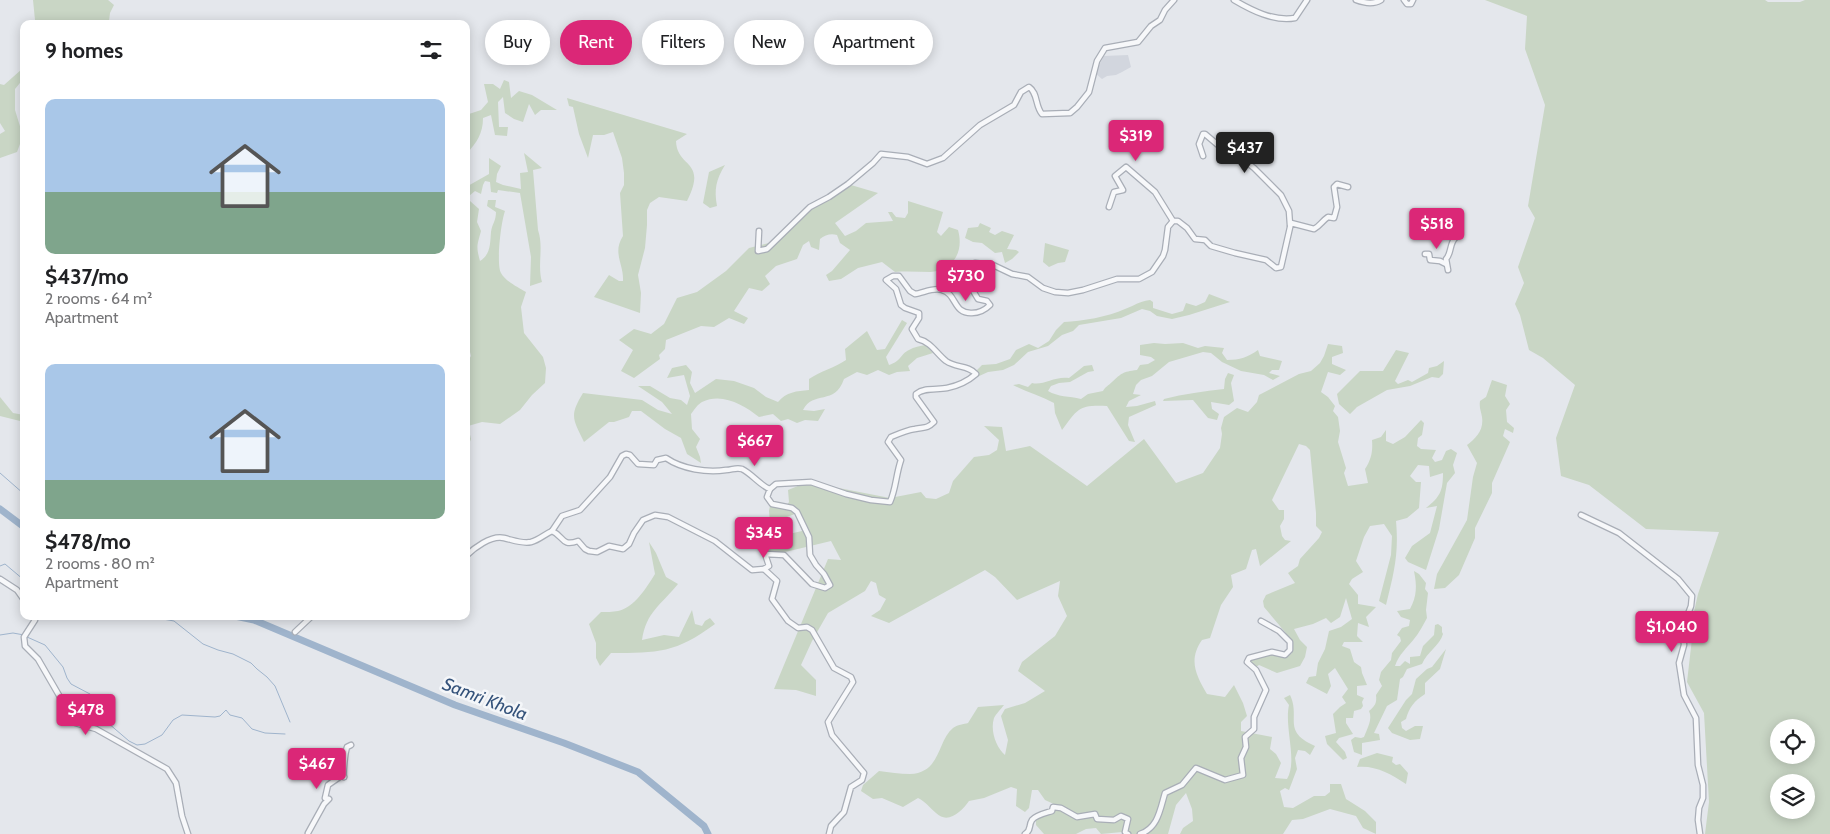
<!DOCTYPE html>
<meta charset="utf-8">
<style>
:root{--surface:#fff;--page:#f6f6f6;--text:#202124;--muted:#757577;--accent:#db2777}
body{margin:0;font-family:Cabin,sans-serif;background:var(--page);color:var(--text);height:100vh;display:flex;flex-direction:column;font-size:19px;white-space:nowrap}
*{box-sizing:border-box;margin:0}
p{font-size:16px;color:var(--muted)}
.icon{flex:none;width:28px;height:28px;fill:none;stroke:currentColor;stroke-width:2;stroke-linecap:round;stroke-linejoin:round}
.map{position:relative;flex:1;overflow:hidden}
.details{position:absolute;left:20px;top:20px;width:450px;height:600px;display:flex;flex-direction:column;background:var(--surface);border-radius:10px;box-shadow:0 2px 12px #0003}
.details>*{flex:none}
.guide{position:absolute;left:485px;top:20px;width:475px;height:45px;display:flex;gap:10px}
.fabs{position:absolute;left:1770px;top:719px;display:grid;gap:10px}
.fabs a{display:grid;place-items:center;width:45px;height:45px;border-radius:50%;background:var(--surface);box-shadow:0 2px 12px #0003;font-size:25px}
.price{position:absolute;translate:-50% -42px;padding:0 11px;border-radius:5px;background:var(--accent);color:#fff;font-size:16px;line-height:32px;filter:drop-shadow(0 1px 2px #0008)}
.price::after{content:'';position:absolute;left:50%;top:30px;width:15px;height:11px;margin-left:-8px;background:inherit;clip-path:polygon(0 0,100% 0,50% 100%)}
.price.on{background:#222;color:#fff}
ul{padding:0;list-style:none}
li{display:grid;align-content:center;gap:10px;height:265px;padding:0 25px}
li span{display:grid;place-items:center;height:155px;border-radius:10px;color:#555}
li>.icon{margin-inline-start:auto}
span .icon{width:90px;height:90px;fill:#fffc;stroke-width:1}
li b{font-size:21px}
h2{display:flex;justify-content:space-between;align-items:center;height:60px;padding:0 25px;font-size:21px}
.chip{padding:0 18px;border-radius:22px;background:var(--surface);box-shadow:0 2px 12px #0003;font-size:18px;line-height:45px}
.chip.on{background:var(--accent);color:#fff}
.map>svg:first-child{display:block}
.built{fill:#d2d6de}
.green{fill:#c9d6c5;fill-rule:evenodd}
.lines{fill:none;stroke-linecap:round;stroke-linejoin:round}
.stream{stroke:#9fb4cc;stroke-width:1}
.river{stroke:#9fb4cc;stroke-width:7}
.street-casing{stroke:#a9aeb7;stroke-width:7}
.street{stroke:#f7f8fa;stroke-width:4.5}
.labels{text-anchor:middle;stroke-width:5;stroke-linejoin:round;paint-order:stroke}
.water-label{font-size:18px;font-style:italic;fill:#34527a;stroke:#f4f6f9}
</style>
<div class="map">
<svg width="1830" height="834" viewBox="0 0 1830 834">
<rect width="100%" height="100%" fill="#e4e7ec"/>
<path class="built" d="M1128,55L1131,67L1122,72L1116,75L1107,76L1102,79L1095,73L1104,56Z"/>
<g class="green">
<path d="M33,0H108L114,5L110,13L109,21L112,24H41L35,20Z"/>
<path d="M1485,0H1765L1768,2H1800L1805,0H1830V834H1705L1709,802L1704,713L1687,682L1693,630V616L1698,594L1719,532L1646,529L1589,485L1561,476L1556,438L1575,385L1543,358L1529,350L1520,315L1515,304L1524,283L1518,267L1535,218L1528,206L1545,105L1525,49L1527,16ZM1779,728H1806V755H1779ZM1779,782H1806V810H1779Z"/>
<path d="M22,69L24,71V78L15,89V110L23,136L17,152L0,158V134L5,131L0,123V84L4,85Z"/>
<path d="M504,80L509,82L511,98L519,91L532,95L557,110H541L535,115L529,104L523,122L514,119L505,113L503,97L498,102L499,127H508L507,136L495,135L491,115L483,118C483,133 477,143 466,154V115L481,110L488,102L484,84H493L500,89Z"/>
<path d="M567,98L687,134L676,141C677,169 708,159 687,201L659,197L650,203L647,210V225L645,248L638,275L641,293L640,313L594,297L609,275L619,281H623C624,264 612,253 623,236L620,193L624,185V173L622,158L613,132L604,135H593L588,158L579,134L573,107L569,106Z"/>
<path d="M524,153L542,168L533,170L538,230C544,247 537,265 542,282L530,286L531,257L520,193L498,190L497,193L491,192L490,182L485,181L483,185L481,194L475,191L469,196L470,201L479,209L477,222L481,231C477,246 476,246 480,261C491,254 490,243 491,232C492,224 496,221 496,212L487,206L488,200H496L495,207L505,211C501,222 496,264 501,273C505,281 519,288 526,292L521,307L524,333L543,357L546,368L545,383L532,395L520,410L500,424L482,422L468,426L471,439L466,452V364L471,356L466,336V265L468,262L467,234L469,228L466,223V187L489,174V158L501,166L497,174L496,182L503,185L521,189L520,173L528,172Z"/>
<path d="M725,165C716,180 714,189 717,206L710,208L703,203L709,172Z"/>
<path d="M851,185L878,193L835,223L845,236L856,231L866,223L893,221L888,212H892L896,217L905,218L908,213V201L943,212L937,232L941,236L949,227L958,230C964,251 954,270 931,272C919,272 907,271 895,272L882,262L858,268L841,279L829,281L826,275L832,271L850,250L840,243L837,235C831,233 825,235 820,239L819,250L811,247L809,241L803,245L797,259L776,266L765,276L770,284L762,291L749,288L734,311L748,318L744,324L729,318L714,327L701,326L666,340L665,349L659,355L660,359L634,378L621,371L633,350L619,340L634,329L651,334L664,324L677,298L697,292L726,271L749,248L777,241L811,208L830,200Z"/>
<path d="M980,223L991,228L989,232L995,235L1002,231L1014,235L1007,249L1016,250L1019,252L1012,259L1005,263L1002,252L995,253L982,243L973,242L965,238L968,228L978,227Z"/>
<path d="M1045,243L1069,250L1065,262L1058,263L1049,267L1043,262Z"/>
<path d="M1209,294L1230,302L1189,315L1172,319L1157,316L1150,311L1142,309L1121,318L1079,325L1073,331L1062,335L1048,346L1028,352L1014,365L1003,370L988,372L977,377L969,375L975,372L982,365L996,364L1010,359L1016,350L1029,344L1038,348L1049,341L1056,330L1064,322C1082,321 1108,317 1125,309C1136,305 1137,302 1150,300L1153,302V308L1172,314L1183,311L1186,303L1196,306L1205,302Z"/>
<path d="M902,320L907,323L886,357L889,365C902,361 900,354 909,350C914,347 920,346 926,345L933,353L917,358L908,366L910,371L897,372L889,375L878,370L867,375L857,372L844,379C835,406 813,390 803,410L814,411L825,409L818,421L805,420L797,423L788,419L781,421L773,414L759,417C744,405 722,392 702,402C698,404 694,410 691,414L692,429L700,439L696,447L700,457L701,463L687,454L681,438L665,429L641,411H632L629,417L614,422H609L584,442C573,419 569,416 583,393L642,400L658,410L672,414L662,402L638,386H650L670,398L681,400L687,405L690,396L684,375L667,378L672,368L686,365L692,372L690,383L695,393L716,379L734,381L754,388L766,397L778,402C786,392 797,391 809,390V379C821,371 834,368 846,360L845,349L867,331L877,350L885,349Z"/>
<path d="M1154,343L1165,344L1183,343L1198,348L1205,346L1224,348L1222,353L1227,360C1240,360 1248,357 1258,350L1260,356L1282,361L1279,370H1272L1269,373L1280,376L1273,380L1264,375L1241,371L1222,362L1211,353L1203,352L1169,362L1152,376L1141,380L1136,385L1133,394L1141,395L1129,401L1126,407L1137,406L1155,401L1156,405L1129,417L1128,425L1135,442L1129,441L1107,406C1078,405 1079,408 1062,430L1055,413L1054,403C1041,396 1026,392 1013,385L1019,384L1028,387L1032,383C1043,386 1054,376 1069,378L1084,366L1092,365L1094,371L1088,372L1070,382L1059,383L1051,386L1048,391C1058,397 1069,396 1081,399L1088,394L1103,391C1106,386 1108,386 1112,382C1122,373 1122,372 1137,370L1140,365L1148,364L1155,360L1151,357L1140,355V345Z"/>
<path d="M1328,344L1342,346L1343,353L1332,357V364L1346,370L1340,375L1328,372L1321,392L1328,397L1335,406L1333,411L1338,417L1340,431L1338,442L1346,468L1344,473L1348,486L1368,483L1365,469C1371,460 1373,452 1372,440L1381,437L1386,430V441L1393,444L1405,437L1421,420L1424,423L1422,435L1418,438L1417,446L1421,449L1436,450L1432,458L1435,462L1442,460L1446,451L1451,449L1457,453L1453,465L1455,473L1447,483L1439,529L1426,570L1408,562L1405,558L1412,546L1430,533L1437,506L1426,508C1440,497 1443,491 1443,473L1430,477L1429,466L1418,465L1410,476L1416,482H1421L1419,508L1407,518L1396,521C1399,554 1394,573 1386,605L1379,601L1391,555L1392,536L1384,524L1370,526L1364,537L1356,561L1363,572L1352,579L1349,584L1358,595V604L1376,607L1366,617L1369,627L1358,623L1357,636L1363,642H1344L1342,646L1350,649L1354,662L1361,667L1362,673L1367,685L1357,686V695L1364,698L1362,702L1363,706L1361,709L1354,711L1353,718H1346V723L1353,734L1339,738L1336,742L1345,752L1347,758L1343,760L1327,744L1325,736L1336,733L1333,714L1340,707L1346,703L1342,697L1348,689L1335,668L1328,674L1331,686L1327,694L1306,683L1309,677L1316,676L1318,663L1325,649L1329,631L1341,627L1352,619L1346,598L1340,617L1331,623L1326,618L1313,624L1294,629L1300,640L1307,647L1305,657L1300,666L1277,673L1259,665L1256,667L1251,662V659L1272,655L1287,657L1292,653V643L1285,632L1264,607L1263,601L1266,595L1295,583L1288,573L1298,566L1300,559L1319,538L1322,532L1316,526V513L1310,450L1306,446L1299,444L1272,500L1279,510H1284V519L1280,526L1282,536L1285,540L1291,541L1260,566L1256,549L1252,550L1246,569L1231,575L1233,587L1221,605L1210,638L1202,640C1188,660 1196,675 1207,694L1225,697L1234,685L1243,703L1247,716L1241,722V731L1272,737L1270,749L1276,754L1281,763L1275,778L1287,779C1298,761 1284,728 1289,705L1284,698L1290,695C1301,718 1281,731 1315,746L1310,755L1305,751L1298,750L1295,758L1297,769L1289,790L1285,788L1280,791L1284,807L1293,808L1314,796H1325L1330,792V784H1341L1346,799L1365,811L1376,822V834L1363,828L1356,816L1330,809L1303,819L1292,820L1283,834H1180L1183,828L1193,821L1192,809L1186,793L1176,805L1168,834H1124L1122,832L1101,834L1096,828L1086,829L1076,834H1044L1036,825V819L1053,813L1058,806L1045,800L1038,790H1032L1029,808L1025,812L1016,806L1017,789L1011,787L984,798L969,801C962,811 948,825 936,813C929,807 926,802 918,798L903,807L882,798L873,799L861,791L863,785L879,771C889,772 900,774 910,774C941,773 937,741 953,728C957,725 964,724 968,723L978,707L1004,705C1001,709 996,714 994,718C990,731 996,747 1005,755L1008,740L1001,716L1005,709L1025,703L1045,691L1018,671L1022,662L1055,636L1067,616L1058,596L1060,581L1017,600L995,577L985,570L889,623L871,616L880,610L886,599L879,595L876,583L871,581L865,591L828,613L812,641L801,665L816,680V696L796,690L774,689L828,559L841,560L831,541L777,554L768,551L780,536L802,531L795,514L770,523L769,511L771,501L785,508L789,502L788,490L808,482L890,498L921,492L926,498L936,499L949,493L953,481L974,457L989,455L997,450L999,440L984,426L1002,427L1006,451L1030,446L1087,486L1144,439L1176,483L1203,473L1220,448L1222,434L1221,428L1224,417L1237,408L1248,412L1257,402L1259,395L1299,374L1311,371L1320,363L1324,356Z"/>
<path d="M1396,350L1409,353L1395,381L1398,384L1408,380L1412,382L1428,373L1429,368L1437,366L1444,361L1443,374L1439,378L1432,377L1410,386L1387,390L1357,407L1350,414L1339,404L1337,394L1360,371H1383Z"/>
<path d="M1228,373L1234,375L1231,383L1234,401L1229,405L1211,402L1212,409L1219,414L1217,420L1208,418L1193,400L1163,401L1164,399C1184,394 1204,391 1224,389L1225,379Z"/>
<path d="M1492,380L1507,385L1505,396L1510,404L1506,410L1507,422L1514,428L1513,433L1505,429L1503,436L1510,442L1492,483V493L1475,528V538L1459,575L1445,588L1434,589L1437,574L1467,520L1473,477L1477,463L1467,445C1476,438 1484,430 1482,417C1481,411 1479,408 1480,401L1486,397Z"/>
<path d="M0,397L13,413L24,415V422L0,416Z"/>
<path d="M649,542L656,553L666,577L678,584C661,605 646,612 642,640L664,635L679,637L692,610L695,624L702,626L705,621L710,618L715,624C676,653 658,653 611,653L600,666L596,658V643L589,624L601,612C606,612 613,612 618,611C634,608 647,587 655,574Z"/>
<path d="M1414,571L1419,574L1426,583L1425,589L1428,593L1426,610L1427,618C1423,625 1419,633 1414,639C1407,648 1399,654 1395,666H1400L1405,661L1410,664V657L1420,656L1423,646L1434,635L1435,625L1438,624L1442,627V632L1443,634C1440,645 1427,652 1422,664L1407,669L1403,677L1400,679L1397,700L1387,706L1374,733L1379,734L1380,740L1362,743V755L1354,752L1351,740L1355,737L1361,738L1364,737C1367,729 1373,719 1369,711C1375,706 1377,703 1376,695L1382,686L1379,680L1381,672L1391,660L1392,653L1401,641L1400,637L1397,635L1402,628L1409,626L1410,620L1401,617L1397,611L1410,609C1417,596 1417,586 1414,571Z"/>
<path d="M1446,649L1440,669L1425,683V694C1414,701 1409,708 1406,719L1401,722L1402,728L1406,731L1415,726H1423L1420,739L1410,740L1392,733L1388,728L1406,700L1412,694L1416,679L1427,669L1432,667Z"/>
<path d="M1377,753L1393,757L1392,762L1396,765L1400,764L1408,773L1406,784C1391,774 1375,765 1357,767L1360,759Z"/>
</g>
<g class="lines">
<g class="stream">
<path d="M0,473L24,494"/>
<path d="M0,566L5,564L24,580"/>
<path d="M123,616H124"/>
<path d="M146,616L174,621L203,644L218,650L233,654L251,663L257,669L267,677L275,686L290,722"/>
<path d="M0,635L13,633L24,635"/>
<path d="M27,637L45,645L63,667L67,678L71,684L90,694L101,704L108,723L129,741L137,745L145,744L162,735L173,720L182,715L215,717L220,716L226,710L230,715L242,718L252,729L265,733L285,734"/>
</g>
<g class="river">
<path d="M0,509L24,527"/>
<path d="M235,616L254,620L455,705L564,743L638,772L704,826L708,834"/>
</g>
<g class="street-casing">
<g id="street">
<path d="M1234,0C1251,10 1274,22 1295,18L1307,0"/>
<path d="M1356,0C1364,3 1373,5 1381,0"/>
<path d="M1404,0L1407,4H1411L1413,0"/>
<path d="M499,56C502,39 509,36 524,32"/>
<path d="M1203,156L1199,144L1203,134H1205L1231,156L1241,158L1254,168L1281,195L1289,211L1290,225"/>
<path d="M1109,207L1114,192L1123,190L1115,176L1126,167L1155,192L1173,221"/>
<path d="M759,231L758,251L767,249L810,207L829,197L848,184L873,163L881,154L908,157L927,164L943,158L980,125L1014,105L1021,92L1029,87C1038,93 1035,106 1042,114L1070,113L1077,107L1089,92L1097,61L1105,48L1138,42L1151,26L1160,20L1165,10L1174,0"/>
<path d="M1425,254H1429L1430,260L1440,261L1446,264"/>
<path d="M1448,270L1446,259C1452,253 1449,243 1456,237"/>
<path d="M770,489L776,484L811,482L846,494L871,500L890,502C896,489 896,474 901,460L888,442L891,437C898,434 907,430 915,429C924,427 927,429 934,422L916,397V394C925,387 937,390 947,388C957,386 968,381 976,374C968,365 956,368 946,361C936,353 931,342 918,339L912,329L919,318V313L905,308L901,305L896,289L886,280L893,276H899L910,291L915,294C923,293 934,287 942,290C957,294 953,314 972,313C980,313 985,310 990,305L987,301L978,299C972,290 966,278 966,267L975,263L993,265L1012,274L1028,277L1043,288L1055,292L1068,293L1083,290L1117,279H1139L1152,272L1163,256L1165,250L1168,227L1173,221H1178L1187,228L1195,239L1205,240L1211,246L1235,253L1266,260L1276,268L1281,267L1291,223L1314,229C1320,226 1322,221 1328,217L1334,218L1337,207L1334,187L1337,184L1348,187"/>
<path d="M1581,515L1619,533L1678,579L1692,596L1691,606L1683,627L1684,645L1679,663L1684,695L1696,718L1698,765L1703,785V798L1699,808L1698,820L1700,834"/>
<path d="M552,531L562,516L580,510L610,477L622,456L626,454L630,455L638,464L654,465L657,460L666,458C682,469 707,473 726,470C732,470 736,467 742,469C751,473 762,487 770,489L767,497L772,504L792,508L797,512L809,537L810,555L816,565L824,574L830,585L825,588L812,584L784,555L765,554L769,566L764,569"/>
<path d="M466,556C474,548 491,535 504,538C513,540 522,544 531,542C539,540 545,534 552,531C564,536 561,547 578,541L585,549L589,551L597,552L609,546L623,549L629,544L634,533L643,520L655,515L668,517L715,541L752,570L764,569L777,581L772,599L788,621L798,628L807,627L812,630L834,668L851,677L853,682L828,722L832,735L864,773L862,780L851,787L844,812L831,826L829,834"/>
<path d="M0,579L17,590L24,600"/>
<path d="M33,616L35,620L24,637L25,646L38,659L75,723L96,729L167,769L176,783L182,816L188,834"/>
<path d="M295,632L312,616"/>
<path d="M344,777C343,773 345,753 347,747L351,745"/>
<path d="M308,833L324,804L329,799L325,798L328,785L341,776L344,777"/>
<path d="M1025,834C1032,830 1028,826 1032,820C1036,815 1046,813 1052,811L1053,807L1061,808L1077,817L1095,814L1097,819L1114,820L1121,816L1128,819L1125,832L1128,834"/>
<path d="M1140,834C1158,828 1160,810 1165,793L1182,785L1196,768L1225,780L1243,775L1241,758L1246,747L1245,737L1254,729V717L1266,690L1256,670L1247,662L1249,658L1272,652L1285,655L1290,650V642L1279,631L1261,621"/>
</g>
</g>
<use href="#street" class="street"/>
</g>
<g class="labels">
<g class="water-label">
<text transform="translate(485 699) rotate(21)" y="6">Samri Khola</text>
</g>
</g>
</svg>
<div class="fabs">
<a><svg class="icon" aria-label="locate" viewBox="0 0 24 24"><circle cx="12" cy="12" r="6"/><path d="M12 2v4M12 18v4M2 12h4M18 12h4"/></svg></a>
<a><svg class="icon" aria-label="layers" viewBox="0 0 24 24"><path d="M12 4l9 5-9 5-9-5zM3 14l9 5 9-5"/></svg></a>
</div>
<b class="price" style="left:1136px;top:162px">$319</b>
<b class="price on" style="left:1245px;top:174px">$437</b>
<b class="price" style="left:1437px;top:250px">$518</b>
<b class="price" style="left:966px;top:302px">$730</b>
<b class="price" style="left:755px;top:467px">$667</b>
<b class="price" style="left:764px;top:559px">$345</b>
<b class="price" style="left:1672px;top:653px">$1,040</b>
<b class="price" style="left:86px;top:736px">$478</b>
<b class="price" style="left:317px;top:790px">$467</b>
<div class="guide">
<a class="chip">Buy</a>
<a class="chip on">Rent</a>
<a class="chip">Filters</a>
<a class="chip">New</a>
<a class="chip">Apartment</a>
</div>
<section class="details">
<h2>9 homes<svg class="icon" aria-label="filters" viewBox="0 0 24 24"><path d="M4 7h16M4 17h16"/><circle cx="9" cy="7" r="2"/><circle cx="15" cy="17" r="2"/></svg></h2>
<ul>
<li><span style="background:linear-gradient(#a9c7e8 60%,#7fa58c 0)"><svg class="icon" aria-label="home" viewBox="0 0 24 24"><path d="M3 11l9-7 9 7M6 9v11h12V9"/></svg></span><div><b>$437/mo</b><p>2 rooms · 64 m²</p><p>Apartment</p></div></li>
<li><span style="background:linear-gradient(#a9c7e8 75%,#7fa58c 0)"><svg class="icon" aria-label="home" viewBox="0 0 24 24"><path d="M3 11l9-7 9 7M6 9v11h12V9"/></svg></span><div><b>$478/mo</b><p>2 rooms · 80 m²</p><p>Apartment</p></div></li>
</ul>
</section>
</div>
